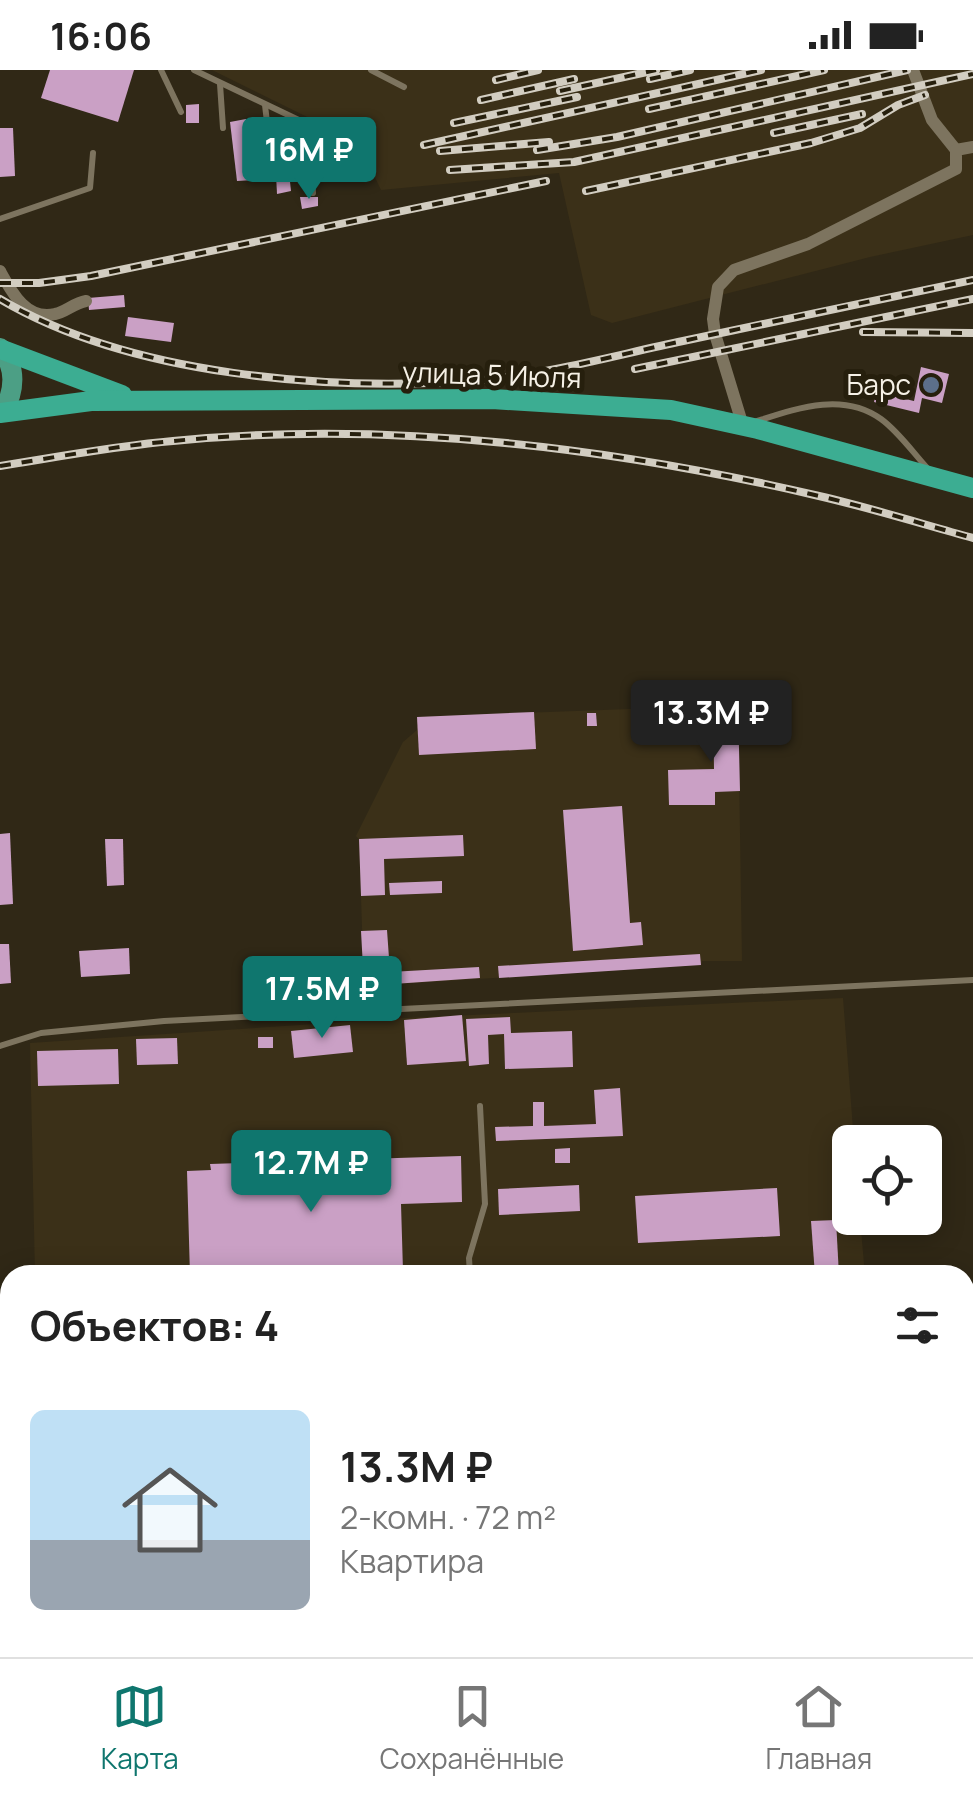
<!DOCTYPE html>
<html lang="ru">
<meta charset="utf-8">
<style>
:root{--surface:#fff;--page:#f2f2f2;--text:#222;--muted:#767676;--line:#e0e0e0;--accent:#0f766e}
body{margin:0;font-family:Manrope,sans-serif;background:var(--page);color:var(--text);height:100vh;display:flex;flex-direction:column;font-size:38px;white-space:nowrap}
*{box-sizing:border-box;margin:0}
p{font-size:32px;color:var(--muted)}
.icon{flex:none;width:55px;height:55px;fill:none;stroke:currentColor;stroke-width:2;stroke-linecap:round;stroke-linejoin:round}
.map{position:relative;flex:1;overflow:hidden}
.side{position:absolute;left:0px;top:1195px;width:975px;height:392px;display:flex;flex-direction:column;background:var(--surface);border-radius:30px 30px 0 0;box-shadow:0 5px 25px #0003}
.side>*{flex:none}
.fabs{position:absolute;left:832px;top:1055px;display:grid;gap:20px}
.fabs a{display:grid;place-items:center;width:110px;height:110px;border-radius:15px;background:var(--surface);box-shadow:0 5px 25px #0003;font-size:50px}
.price{position:absolute;translate:-50% -85px;padding:0 22px;border-radius:10px;background:var(--accent);color:#fff;font-size:32px;line-height:65px;filter:drop-shadow(0 2px 5px #0008)}
.price::after{content:'';position:absolute;left:50%;top:60px;width:30px;height:22px;margin-left:-15px;background:inherit;clip-path:polygon(0 0,100% 0,50% 100%)}
.price.current{background:#222;color:#fff}
ul{padding:0;list-style:none}
li{display:flex;align-items:center;gap:30px;height:250px;padding:0 30px}
li span{display:grid;place-items:center;flex:none;width:280px;height:200px;border-radius:15px;color:#555}
li>.icon{margin-inline-start:auto}
span .icon{width:120px;height:120px;fill:#fffc;stroke-width:1}
li b{font-size:42px}
h2{display:flex;justify-content:space-between;align-items:center;height:120px;padding:0 30px;font-size:42px}
.status{display:flex;justify-content:space-between;align-items:center;height:70px;padding:0 50px;background:var(--surface);direction:ltr}
.status svg{height:28px;fill:currentColor}
.menu{display:flex;justify-content:space-around;align-items:center;height:140px;border-top:2px solid var(--line);background:var(--surface);font-size:28px;color:var(--muted)}
.menu a{display:grid;justify-items:center;gap:5px}
.menu .current{color:var(--accent)}
.map>svg:first-child{display:block}
.built{fill:#3b3018}
.building{fill:#caa0c5}
.lines{fill:none;stroke-linecap:round;stroke-linejoin:round}
.service{stroke:#7d745f;stroke-width:6}
.minor{stroke:#7d745f;stroke-width:12}
.primary{stroke:#4c9f85;stroke-width:20}
.trunk{stroke:#3cad92;stroke-width:20}
.rail-casing{stroke:#d2cdc1;stroke-width:8}
.rail{stroke:#261f0d;stroke-width:4;stroke-dasharray:11;stroke-linecap:butt}
.service-dot{fill:#5c6f8a;stroke:#261f0d;stroke-width:4}
.labels{text-anchor:middle;stroke-width:10;stroke-linejoin:round;paint-order:stroke}
.street-label{font-size:28px;fill:#f6f1e6;stroke:#261f0d}
.poi-label{font-size:28px;fill:#f6f1e6;stroke:#261f0d;text-anchor:end}
</style>
<div class="status"><b>16:06</b><svg viewBox="0 0 49 12"><path d="M0 12V9h3v3zM5 12V6h3v6zM10 12V3h3v9zM15 12V0h3v12zM26 1h20v11H26zM47 4h2v5h-2z"/></svg></div>
<div class="map">
<svg width="973" height="1587" viewBox="0 0 973 1587">
<rect width="100%" height="100%" fill="#302816"/>
<g class="built">
<path d="M212,0H973V165L870,187L612,253L591,245L559,103L381,120L358,72Z"/>
<path d="M738,635L742,891H702L701,895L364,916L359,769L356,766L403,672L417,660V647Z"/>
<path d="M843,928L854,1072H850V1148H860L865,1205H35L30,973L404,948Z"/>
<path d="M965,1464H973V1587H42V1578H965Z"/>
</g>
<g class="building">
<path d="M50,0H134L118,52L41,28Z"/>
<path d="M199,34V53H186V35Z"/>
<path d="M246,49L255,110L237,111L230,52Z"/>
<path d="M0,58H13L15,106L0,107Z"/>
<path d="M285,65L291,121L277,124L274,66Z"/>
<path d="M300,127H318V136L302,139Z"/>
<path d="M124,225L125,237L89,240L88,228Z"/>
<path d="M128,247L174,253L171,272L125,266Z"/>
<path d="M921,297L949,304L942,333L922,328L919,343L874,332L876,322L914,331Z"/>
<path d="M713,635H738L740,721L715,722V735H669L668,700L714,699Z"/>
<path d="M534,642L536,679L419,685L417,647Z"/>
<path d="M587,643H596L597,656H587Z"/>
<path d="M622,736L630,853L641,852L643,875L573,881L563,740Z"/>
<path d="M10,763L13,834L0,835V764Z"/>
<path d="M463,765L464,786L384,789L385,825L361,826L359,769Z"/>
<path d="M105,769H123L124,815L107,816Z"/>
<path d="M442,811V823L390,825L389,813Z"/>
<path d="M387,860L390,902L479,897L480,908L364,916L361,861Z"/>
<path d="M0,874H9L11,913L0,914Z"/>
<path d="M129,878L130,904L81,907L79,881Z"/>
<path d="M700,884L701,895L499,908L498,896Z"/>
<path d="M462,945L466,991L407,995L404,950Z"/>
<path d="M510,947L511,963L572,961L573,997L505,999L504,964L488,965L489,994L469,996L466,949Z"/>
<path d="M350,955L353,982L294,988L291,961Z"/>
<rect x="258" y="967" width="15" height="11"/>
<path d="M177,968L178,994L137,995L136,969Z"/>
<path d="M118,979L119,1014L38,1016L37,981Z"/>
<path d="M620,1018L623,1066L496,1071L495,1057L533,1056V1032H544V1056L596,1054L594,1020Z"/>
<path d="M570,1078V1093H555V1079Z"/>
<path d="M461,1086L462,1132L401,1134L403,1201L420,1200V1205H190L187,1101L211,1100L210,1094Z"/>
<path d="M579,1115L580,1141L499,1145L498,1119Z"/>
<path d="M777,1118L780,1166L638,1173L635,1126Z"/>
<path d="M836,1150L839,1205H815L811,1151Z"/>
<rect x="334" y="1578" width="23" height="9"/>
<path d="M481,1578H618L619,1587H481Z"/>
<path d="M735,1578H873L874,1587H735Z"/>
<rect x="907" y="1578" width="13" height="9"/>
</g>
<g class="lines">
<g class="service">
<path d="M161,0L181,42"/>
<path d="M194,0L353,76"/>
<path d="M371,0L404,17"/>
<path d="M220,14L223,58"/>
<path d="M265,35L272,96"/>
<path d="M309,55L313,123"/>
<path d="M0,149L90,118L93,83"/>
<path d="M754,352C795,339 842,321 881,349C899,362 914,384 929,400"/>
<path d="M0,976L41,963L164,951L973,910"/>
<path d="M470,1205L469,1188L485,1134L480,1036"/>
<path d="M0,1483L10,1482"/>
<path d="M884,1584L886,1587"/>
<path d="M928,1587L929,1578"/>
</g>
<g class="minor">
<path d="M913,0L932,50L956,80"/>
<path d="M0,201C11,221 26,251 55,244C66,242 74,233 86,231"/>
<path d="M743,356L715,264L713,249L718,217L734,200L808,174L956,99V80L973,77"/>
</g>
<path class="primary" d="M0,278C17,297 15,321 3,342"/>
<g class="trunk">
<path d="M3,280L122,325"/>
<path d="M0,343L91,331L492,329L671,340L758,359L973,418"/>
</g>
<g class="rail-casing">
<g id="rail">
<path d="M650,9L690,0"/>
<path d="M496,10L538,0"/>
<path d="M560,21L656,0"/>
<path d="M481,30L574,9"/>
<path d="M649,39L824,0"/>
<path d="M454,53L577,27"/>
<path d="M774,63L862,44"/>
<path d="M424,75L761,0"/>
<path d="M537,80L617,67L907,0"/>
<path d="M440,81L549,72"/>
<path d="M450,100L574,92L973,4"/>
<path d="M586,121L811,73L860,58L898,35L925,25"/>
<path d="M0,213H39L91,206L546,111"/>
<path d="M0,229C130,306 332,322 481,310C549,304 616,285 683,271C779,250 876,230 973,210"/>
<path d="M863,262L973,263"/>
<path d="M635,299L973,229"/>
<path d="M0,396C57,387 115,376 173,371C388,350 610,377 819,426C871,438 922,454 973,468"/>
</g>
</g>
<use href="#rail" class="rail"/>
</g>
<circle class="service-dot" cx="931" cy="315" r="10"/>
<g class="labels">
<g class="street-label">
<text transform="translate(492 305) rotate(2)" y="10">улица 5 Июля</text>
</g>
<g class="poi-label">
<text x="911" y="325">Барс</text>
</g>
</g>
</svg>
<div class="fabs">
<a><svg class="icon" aria-label="locate" viewBox="0 0 24 24"><circle cx="12" cy="12" r="6"/><path d="M12 2v4M12 18v4M2 12h4M18 12h4"/></svg></a>
</div>
<b class="price" style="left:309px;top:132px">16M ₽</b>
<b class="price current" style="left:711px;top:695px">13.3M ₽</b>
<b class="price" style="left:322px;top:971px">17.5M ₽</b>
<b class="price" style="left:311px;top:1145px">12.7M ₽</b>
<section class="side">
<h2>Объектов: 4<svg class="icon" aria-label="filters" viewBox="0 0 24 24"><path d="M4 7h16M4 17h16"/><circle cx="9" cy="7" r="2"/><circle cx="15" cy="17" r="2"/></svg></h2>
<ul>
<li><span style="background:linear-gradient(#bfe0f5 65%,#9aa5b1 0)"><svg class="icon" aria-label="home" viewBox="0 0 24 24"><path d="M3 11l9-7 9 7M6 9v11h12V9"/></svg></span><div><b>13.3M ₽</b><p>2-комн. · 72 m²</p><p>Квартира</p></div></li>
</ul>
</section>
</div>
<nav class="menu">
<a class="current"><svg class="icon" aria-label="map" viewBox="0 0 24 24"><path d="M3 6l6-2 6 2 6-2v14l-6 2-6-2-6 2zM9 4v14M15 6v14"/></svg>Карта</a>
<a><svg class="icon" aria-label="saved" viewBox="0 0 24 24"><path d="M7 4h10v16l-5-4-5 4z"/></svg>Сохранённые</a>
<a><svg class="icon" aria-label="home" viewBox="0 0 24 24"><path d="M3 11l9-7 9 7M6 9v11h12V9"/></svg>Главная</a>
</nav>
